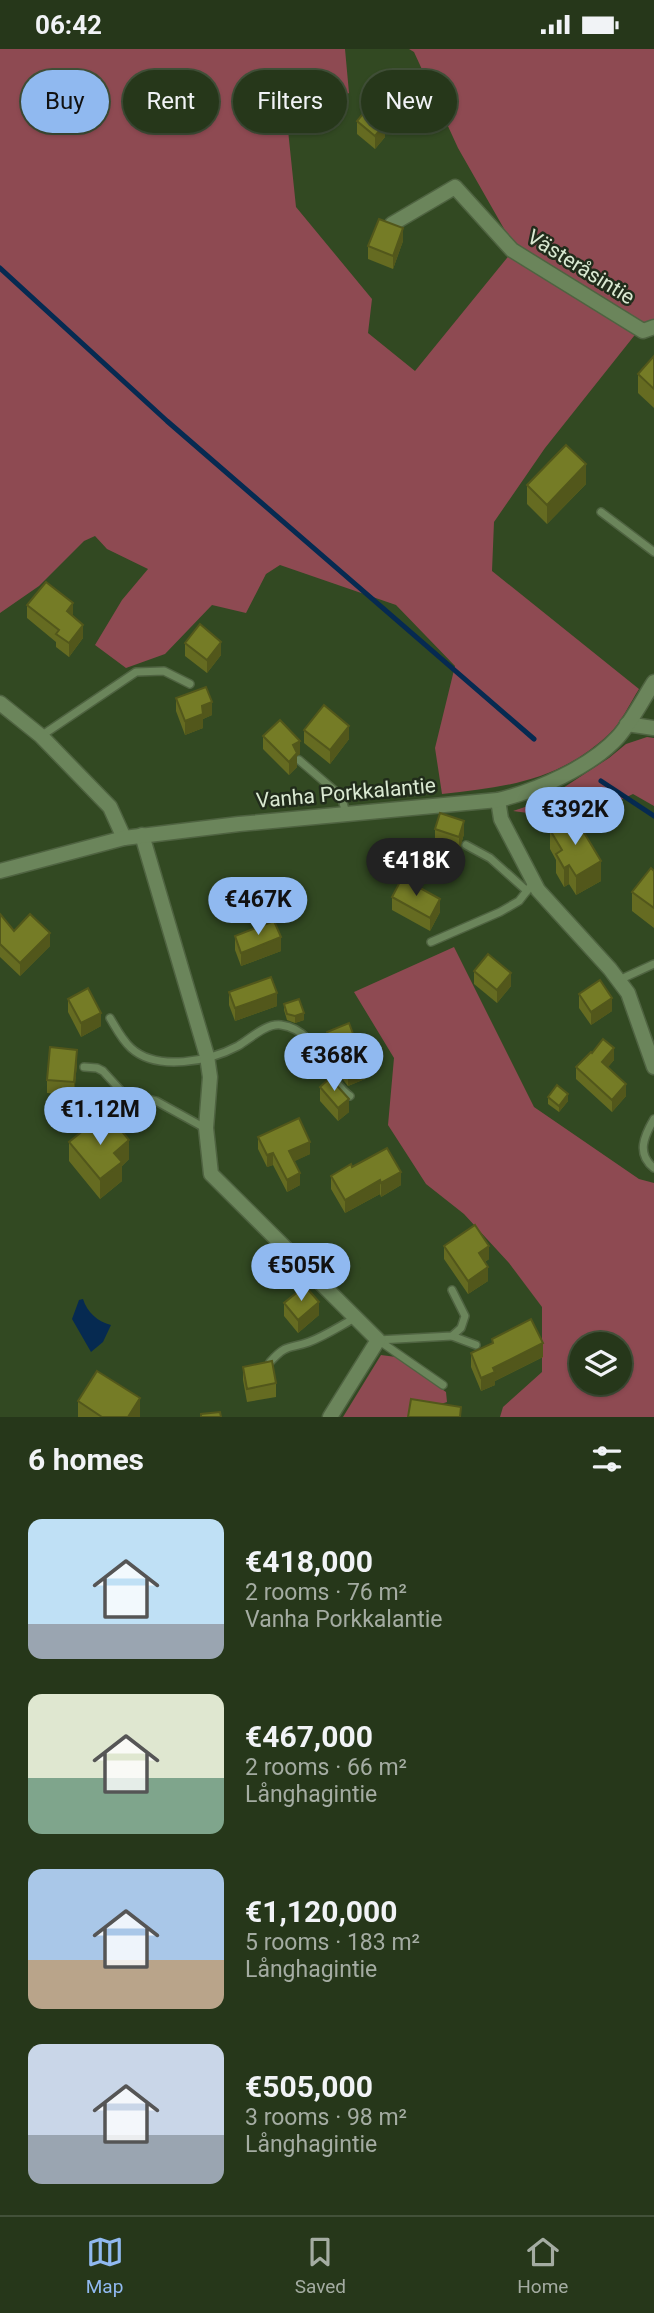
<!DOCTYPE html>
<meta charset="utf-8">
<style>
:root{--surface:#26371a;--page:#324227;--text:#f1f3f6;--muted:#a4aca2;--line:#425139;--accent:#90b9f0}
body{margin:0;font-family:Roboto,sans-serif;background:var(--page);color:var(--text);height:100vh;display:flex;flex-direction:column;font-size:26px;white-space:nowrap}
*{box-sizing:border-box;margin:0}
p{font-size:23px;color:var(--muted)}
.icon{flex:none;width:38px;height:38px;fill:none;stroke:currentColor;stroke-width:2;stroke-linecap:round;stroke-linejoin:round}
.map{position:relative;height:1368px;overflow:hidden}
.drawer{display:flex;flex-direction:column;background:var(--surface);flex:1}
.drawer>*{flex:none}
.banner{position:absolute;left:21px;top:21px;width:612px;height:63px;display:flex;gap:14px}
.fabs{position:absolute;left:569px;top:1283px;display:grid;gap:14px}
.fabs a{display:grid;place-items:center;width:63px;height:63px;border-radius:50%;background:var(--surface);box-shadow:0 2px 5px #0004,0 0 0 2px var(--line);font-size:35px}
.price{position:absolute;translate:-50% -60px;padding:0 16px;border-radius:24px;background:var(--accent);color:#111;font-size:23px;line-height:46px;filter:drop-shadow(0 2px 4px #0008)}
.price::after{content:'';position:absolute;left:50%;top:42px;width:21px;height:16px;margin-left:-10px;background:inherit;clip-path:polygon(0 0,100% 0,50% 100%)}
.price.selected{background:#222;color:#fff}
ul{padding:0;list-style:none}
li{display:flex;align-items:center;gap:21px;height:175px;padding:0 28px}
li span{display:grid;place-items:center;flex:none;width:196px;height:140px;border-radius:14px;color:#555}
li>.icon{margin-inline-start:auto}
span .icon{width:84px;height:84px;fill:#fffc;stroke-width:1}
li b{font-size:30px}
h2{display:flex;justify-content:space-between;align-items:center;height:84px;padding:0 28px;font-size:30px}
.chip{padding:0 24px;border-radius:32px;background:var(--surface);box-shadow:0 2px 5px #0004,0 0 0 2px var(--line);font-size:24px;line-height:63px}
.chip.selected{background:var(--accent);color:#111}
.status{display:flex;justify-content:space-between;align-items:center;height:49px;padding:0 35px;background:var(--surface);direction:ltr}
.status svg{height:19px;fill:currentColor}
.tab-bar{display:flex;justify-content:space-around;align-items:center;height:98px;border-top:2px solid var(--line);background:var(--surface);font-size:19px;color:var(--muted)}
.tab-bar a{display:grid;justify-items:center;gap:4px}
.tab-bar .selected{color:var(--accent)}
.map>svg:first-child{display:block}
.green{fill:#8e4a52;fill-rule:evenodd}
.water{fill:#062a51}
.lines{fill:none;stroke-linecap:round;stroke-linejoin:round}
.stream{stroke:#062a51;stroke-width:5}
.lane-casing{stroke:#4f6341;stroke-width:10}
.street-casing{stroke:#4f6341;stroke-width:17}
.lane{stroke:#6b855b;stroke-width:7}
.street{stroke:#6b855b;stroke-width:14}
.wall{fill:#656b21}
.shaded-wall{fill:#52571b}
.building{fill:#757c26;stroke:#52571b;stroke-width:2}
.labels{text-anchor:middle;stroke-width:5;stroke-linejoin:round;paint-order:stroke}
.street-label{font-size:21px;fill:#dae9d2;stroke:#212c1b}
</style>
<div class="status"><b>06:42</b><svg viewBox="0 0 49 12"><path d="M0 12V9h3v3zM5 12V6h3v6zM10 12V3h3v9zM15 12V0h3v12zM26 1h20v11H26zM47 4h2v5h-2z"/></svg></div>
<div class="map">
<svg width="654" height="1368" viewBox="0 0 654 1368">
<rect width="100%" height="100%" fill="#324922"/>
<g class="green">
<path d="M0,0H345L349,44L288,81L296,158L372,250L368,284L415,322L511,204L638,282L545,399L494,473L492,522L639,640C630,654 621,674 609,685C559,732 506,738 442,745L435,699L455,617L396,556L280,516L266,525L246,564L212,556L165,605L126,619L95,596L122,551L148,520L107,500L95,487L84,492L39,537L0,564Z"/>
<path d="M409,0H654V272L642,277L515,199L458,99L414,3Z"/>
<path d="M647,688L654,689V757L633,745L579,771L513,762L543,752L609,709L626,695Z"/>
<path d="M454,898L534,1058L639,1130L654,1134V1368H500L503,1358L542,1323V1258L509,1214L464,1165L426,1135L388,1076L394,1009L354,943ZM581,1295H620V1334H581Z"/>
<path d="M381,1306L396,1308L446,1343L447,1353L408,1366V1368H343Z"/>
</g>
<path class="water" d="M83,1250C87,1263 98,1273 111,1276L103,1293L91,1303L72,1270L79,1251Z"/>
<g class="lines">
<g class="stream">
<path d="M0,219L167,372L534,690"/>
<path d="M601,732L654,767"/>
</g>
<g class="lane-casing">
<g id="lane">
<path d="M601,463L654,503"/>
<path d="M41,687L136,623L164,622L190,635"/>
<path d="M299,711L341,747L346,764"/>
<path d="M466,796L490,809L527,842"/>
<path d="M431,893L500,863L519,852L533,834"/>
<path d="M619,931L654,915"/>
<path d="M110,969C116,979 122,991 131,999C157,1023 210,1012 238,997C250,990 266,974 281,976C319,981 324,1029 350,1047"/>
<path d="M84,1018L97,1019L103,1022L123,1044L156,1052L205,1079"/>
<path d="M654,1070C644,1087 636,1105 654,1119"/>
<path d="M92,1084C105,1072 118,1062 123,1044"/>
<path d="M452,1287L476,1296"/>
<path d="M378,1291L452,1287L461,1279L465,1267L452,1241"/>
<path d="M378,1291L443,1336"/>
<path d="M270,1313C287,1294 290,1300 309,1293C325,1287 340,1277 355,1269"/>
</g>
</g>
<g class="street-casing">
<g id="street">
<path d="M392,175L455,138L512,201L643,282L654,278"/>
<path d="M0,654L41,687L110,758L124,789"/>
<path d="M627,675L654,679"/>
<path d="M498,751L501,770L538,841L610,920L628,944L654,1018"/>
<path d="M142,786L207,1007L210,1028L206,1079L211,1125L378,1291L330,1368"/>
<path d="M0,822L124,789L239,775L498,751C536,742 591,718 618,688C632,672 643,650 654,633"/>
</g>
</g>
<use href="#lane" class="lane"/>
<use href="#street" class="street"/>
</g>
<g class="wall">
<path d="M386,56L425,63L407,86L386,69Z"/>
<path d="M357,72L385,88L375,100L357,85Z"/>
<path d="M403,192L393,220L368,210V197Z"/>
<path d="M654,307V359L638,344V325Z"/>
<path d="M586,435L547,475L527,455V436Z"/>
<path d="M27,556L73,567L83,589L69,608L56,598V593L27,569Z"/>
<path d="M185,594L221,606L207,624L185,607Z"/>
<path d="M176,649L212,666L203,670V679L185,686L176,662Z"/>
<path d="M304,681L349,690L330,715L304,694Z"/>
<path d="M263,687L300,705L297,707V718L289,726L263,700Z"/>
<path d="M435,780L464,785L459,802L435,793Z"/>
<path d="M550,781L601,832L576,846L569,835L564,838L556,824V811L550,800Z"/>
<path d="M654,822V879L632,862V843Z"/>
<path d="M392,848L440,863L430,882L392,861Z"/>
<path d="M0,865L14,882L50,897L20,927L0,908Z"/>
<path d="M235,887L281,902L241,917L235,901Z"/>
<path d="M474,922L511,937L497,954L474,935Z"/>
<path d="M229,943L277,957L235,972L229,956Z"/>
<path d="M579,945L612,962L591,976L579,959Z"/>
<path d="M68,950L101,977L81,988L68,963Z"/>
<path d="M284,955L304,971L295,974L287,971L284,961Z"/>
<path d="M327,983L365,1030L348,1037L337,1023L327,996Z"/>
<path d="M592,1004L614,1011L608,1018L626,1047L612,1063L576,1030V1018Z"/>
<path d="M77,1014L74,1046L47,1044V1031Z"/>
<path d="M320,1038L349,1063L338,1072L320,1052Z"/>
<path d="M548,1048L568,1052L559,1063L548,1055Z"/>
<path d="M258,1088L310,1105L294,1112L300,1136L287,1143L273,1116L267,1118L258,1100Z"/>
<path d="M69,1093L129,1110L122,1117V1132L100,1150L69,1112Z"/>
<path d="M352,1118L401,1136L381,1148L380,1145L345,1164L331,1140V1127Z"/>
<path d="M444,1197L489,1210L485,1213L488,1232L468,1245L444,1210Z"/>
<path d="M284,1254L319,1266L298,1284L284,1267Z"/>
<path d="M492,1290L543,1308L495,1332V1336L481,1342L471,1318V1304L492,1295Z"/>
<path d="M243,1318L276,1334V1348L247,1353L243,1331Z"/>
<path d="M78,1352L140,1368H78Z"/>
</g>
<g class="shaded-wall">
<path d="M425,50V63L407,86V73Z"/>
<path d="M385,75V88L375,100V87Z"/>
<path d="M403,179V192L393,220V207Z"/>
<path d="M586,415V435L547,475V456Z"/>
<path d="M73,554V567L67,562Z"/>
<path d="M83,576V589L69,608V594Z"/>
<path d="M221,593V606L207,624V611Z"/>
<path d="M212,653V666L203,670V679L185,686V672L202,657Z"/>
<path d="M349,677V690L330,715V701Z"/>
<path d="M300,692V705L297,707V718L289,726V713L293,696Z"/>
<path d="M464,772V785L459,802V788Z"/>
<path d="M601,812V832L576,846V827Z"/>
<path d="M569,816V835L564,838V819Z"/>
<path d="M440,850V863L430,882V869Z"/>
<path d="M50,884V897L20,927V914Z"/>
<path d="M281,888V902L241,917V904Z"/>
<path d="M511,924V937L497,954V941Z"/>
<path d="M277,944V957L235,972V959Z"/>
<path d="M612,949V962L591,976V963Z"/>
<path d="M101,964V977L81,988V974Z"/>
<path d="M304,964V971L295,974V967Z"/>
<path d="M614,999V1011L602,1025V1013Z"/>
<path d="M77,1001V1014L74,1046V1033Z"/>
<path d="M365,1017V1030L348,1037V1024Z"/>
<path d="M626,1035V1047L612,1063V1051Z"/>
<path d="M568,1045V1052L559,1063V1057Z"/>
<path d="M349,1050V1063L338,1072V1059Z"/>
<path d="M129,1091V1110L122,1117V1132L100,1150V1130L114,1104Z"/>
<path d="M310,1093V1105L289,1115V1102Z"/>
<path d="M273,1104V1116L267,1118V1106Z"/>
<path d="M401,1123V1136L381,1148V1134Z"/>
<path d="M300,1124V1136L287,1143V1131Z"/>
<path d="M380,1131V1145L345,1164V1151Z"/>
<path d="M489,1197V1210L479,1217V1204Z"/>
<path d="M488,1218V1232L468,1245V1232Z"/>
<path d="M319,1253V1266L298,1284V1271Z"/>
<path d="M543,1294V1308L495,1332V1336L481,1342V1329L493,1319Z"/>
<path d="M140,1349V1368H128Z"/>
</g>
<g class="building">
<path d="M405,33L425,50L407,73L386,56Z"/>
<path d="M367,60L385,75L375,87L357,72Z"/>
<path d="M379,170L403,179L393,207L368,197Z"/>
<path d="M654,307V340L638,325Z"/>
<path d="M566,396L586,415L547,456L527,436Z"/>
<path d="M46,533L73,554L67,562L83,576L69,594L56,585L59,581L27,556Z"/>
<path d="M200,575L221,593L207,611L185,594Z"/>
<path d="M206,638L212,653L202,657L203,665L185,672L176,649Z"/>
<path d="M324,656L349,677L330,701L304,681Z"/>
<path d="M280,671L300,692L293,696L297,704L289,713L263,687Z"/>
<path d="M440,764L464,772L459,788L435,780Z"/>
<path d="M574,767L601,812L576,827L569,816L564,819L556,805L562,801L550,781Z"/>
<path d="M651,819L654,822V859L632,843Z"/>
<path d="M402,829L440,850L430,869L392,848Z"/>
<path d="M0,865L14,882L30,865L50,884L20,914L0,895Z"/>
<path d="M274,872L281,888L241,904L235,887Z"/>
<path d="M488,905L511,924L497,941L474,922Z"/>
<path d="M271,928L277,944L235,959L229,943Z"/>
<path d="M600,931L612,949L591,963L579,945Z"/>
<path d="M88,939L101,964L81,974L68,950Z"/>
<path d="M299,950L304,964L295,967L287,965L284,955Z"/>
<path d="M349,974L365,1017L348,1024L337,1009L327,983Z"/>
<path d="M603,990L614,999L602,1013L626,1035L612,1051L576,1018L591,1003L592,1004Z"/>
<path d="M50,998L77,1001L74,1033L47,1031Z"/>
<path d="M330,1029L349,1050L338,1059L320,1038Z"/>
<path d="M557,1036L568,1045L559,1057L548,1048Z"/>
<path d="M111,1069L129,1091L114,1104L122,1113L100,1130L69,1093L94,1073L99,1079Z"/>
<path d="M299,1069L310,1093L289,1102L300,1124L287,1131L273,1104L267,1106L258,1088Z"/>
<path d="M387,1099L401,1123L381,1134L380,1131L345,1151L331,1127L351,1115L352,1118Z"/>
<path d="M475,1176L489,1197L479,1204L488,1218L468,1232L444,1197Z"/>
<path d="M305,1237L319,1253L298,1271L284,1254Z"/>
<path d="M531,1270L543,1294L493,1319L495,1323L481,1329L471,1304L493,1294L492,1290Z"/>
<path d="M272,1312L276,1334L247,1340L243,1318Z"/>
<path d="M97,1322L140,1349L128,1368H102L78,1352Z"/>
<path d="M411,1350L461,1358L460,1368H408Z"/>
<path d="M220,1363L221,1368H201V1365Z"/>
</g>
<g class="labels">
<g class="street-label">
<text transform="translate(581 218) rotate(32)" y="7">Västeråsintie</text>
<text transform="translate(346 744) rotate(-5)" y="7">Vanha Porkkalantie</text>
</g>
</g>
</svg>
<div class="fabs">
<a><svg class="icon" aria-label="layers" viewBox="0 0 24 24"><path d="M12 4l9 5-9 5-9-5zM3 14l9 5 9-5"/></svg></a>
</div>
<b class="price" style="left:575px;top:798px">€392K</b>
<b class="price selected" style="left:416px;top:849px">€418K</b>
<b class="price" style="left:258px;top:888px">€467K</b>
<b class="price" style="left:334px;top:1044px">€368K</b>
<b class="price" style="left:100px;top:1098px">€1.12M</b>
<b class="price" style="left:301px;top:1254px">€505K</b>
<div class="banner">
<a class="chip selected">Buy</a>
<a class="chip">Rent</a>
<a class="chip">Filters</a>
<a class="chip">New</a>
</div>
</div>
<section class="drawer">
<h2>6 homes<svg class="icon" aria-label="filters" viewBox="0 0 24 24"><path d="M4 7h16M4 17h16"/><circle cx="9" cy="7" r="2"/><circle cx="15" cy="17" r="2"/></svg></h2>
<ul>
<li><span style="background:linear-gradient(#bfe0f5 75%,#9aa5b1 0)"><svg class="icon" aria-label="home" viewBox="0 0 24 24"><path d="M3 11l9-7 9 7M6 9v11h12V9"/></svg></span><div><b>€418,000</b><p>2 rooms · 76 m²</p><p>Vanha Porkkalantie</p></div></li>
<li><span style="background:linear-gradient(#dfe7d0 60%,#7fa58c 0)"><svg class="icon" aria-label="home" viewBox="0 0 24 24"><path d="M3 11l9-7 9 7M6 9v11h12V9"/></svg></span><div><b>€467,000</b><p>2 rooms · 66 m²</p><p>Långhagintie</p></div></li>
<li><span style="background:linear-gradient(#a9c7e8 65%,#b9a48a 0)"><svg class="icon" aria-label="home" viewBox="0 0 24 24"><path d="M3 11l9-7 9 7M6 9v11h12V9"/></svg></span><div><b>€1,120,000</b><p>5 rooms · 183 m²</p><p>Långhagintie</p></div></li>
<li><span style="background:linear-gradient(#c9d6e8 65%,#9aa5b1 0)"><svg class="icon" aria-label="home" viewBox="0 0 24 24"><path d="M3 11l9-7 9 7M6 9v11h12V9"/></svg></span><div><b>€505,000</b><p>3 rooms · 98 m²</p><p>Långhagintie</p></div></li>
</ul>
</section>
<nav class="tab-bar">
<a class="selected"><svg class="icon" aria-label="map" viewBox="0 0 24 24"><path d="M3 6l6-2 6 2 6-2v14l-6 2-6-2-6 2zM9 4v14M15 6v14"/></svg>Map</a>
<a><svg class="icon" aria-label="saved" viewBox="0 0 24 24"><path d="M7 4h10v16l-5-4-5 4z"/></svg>Saved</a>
<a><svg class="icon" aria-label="home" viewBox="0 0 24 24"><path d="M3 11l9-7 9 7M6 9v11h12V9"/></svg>Home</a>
</nav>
